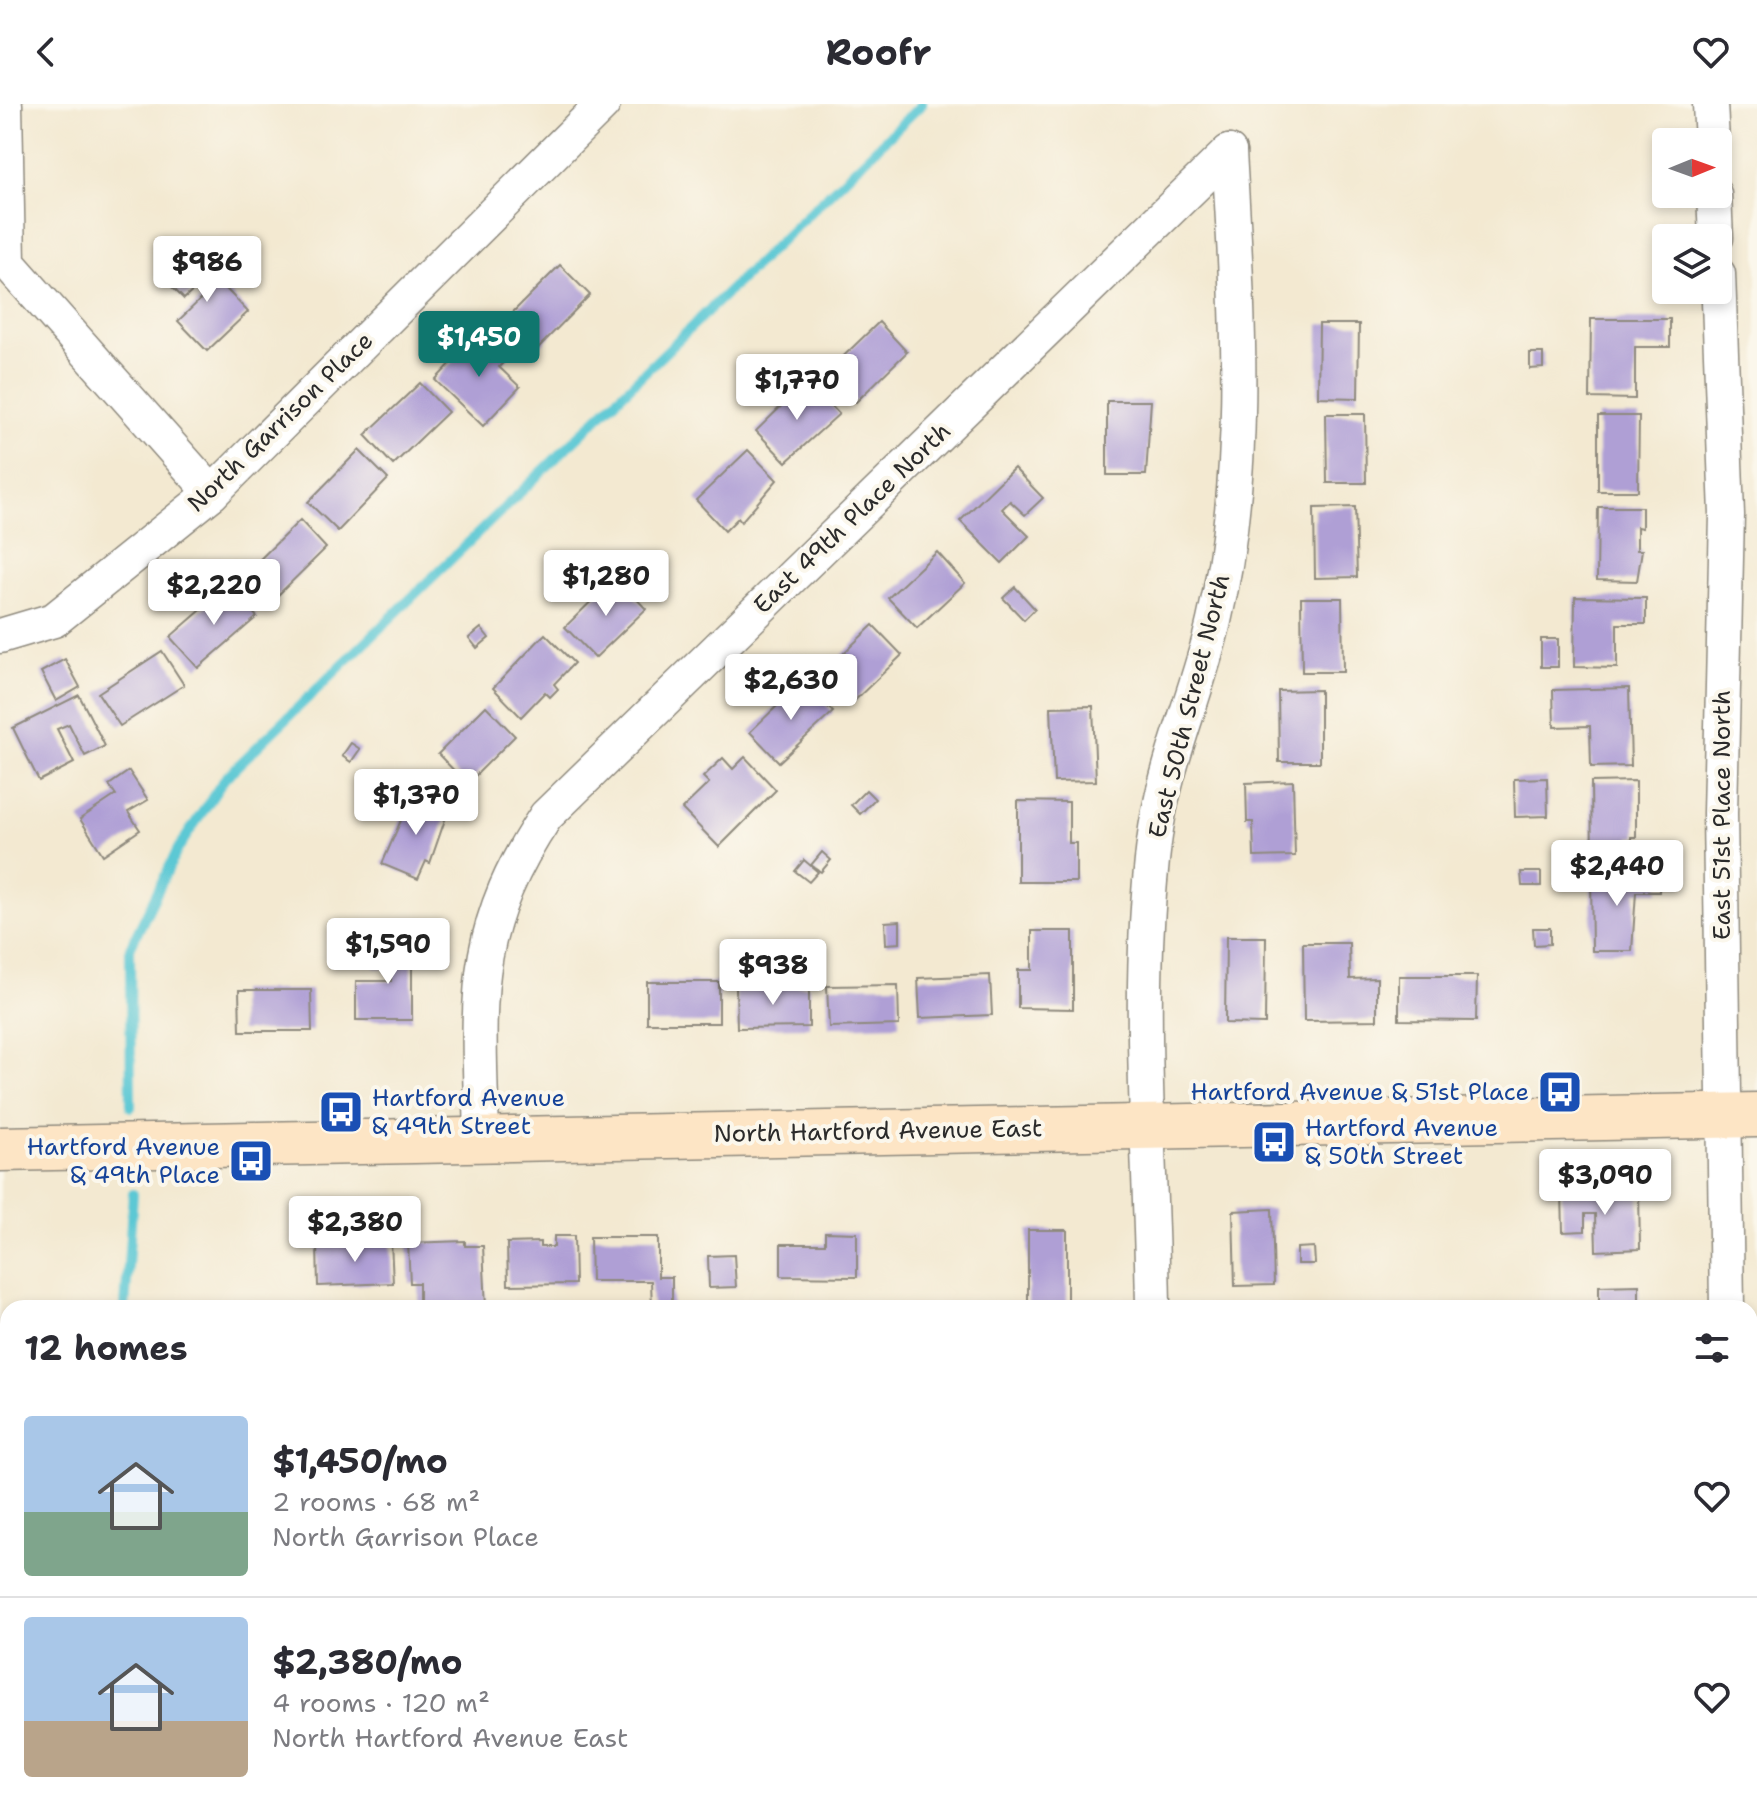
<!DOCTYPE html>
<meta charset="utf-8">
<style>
:root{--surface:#fff;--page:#f2f2f3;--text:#2b2b33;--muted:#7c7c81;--line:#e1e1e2;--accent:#0f766e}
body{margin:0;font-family:"Shantell Sans",sans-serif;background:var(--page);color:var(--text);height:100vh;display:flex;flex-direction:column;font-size:30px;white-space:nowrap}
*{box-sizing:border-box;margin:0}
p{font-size:26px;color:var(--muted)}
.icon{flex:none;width:44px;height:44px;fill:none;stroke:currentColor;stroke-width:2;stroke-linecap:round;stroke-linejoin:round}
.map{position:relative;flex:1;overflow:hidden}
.details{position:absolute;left:0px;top:1196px;width:1758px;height:512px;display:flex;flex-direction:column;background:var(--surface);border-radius:24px 24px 0 0;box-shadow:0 4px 12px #0003}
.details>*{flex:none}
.needle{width:52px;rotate:89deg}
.fabs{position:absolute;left:1652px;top:24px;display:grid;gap:16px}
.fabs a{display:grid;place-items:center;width:80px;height:80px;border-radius:8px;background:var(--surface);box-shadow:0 4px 12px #0003;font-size:40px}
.price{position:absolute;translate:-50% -68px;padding:0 18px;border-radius:8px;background:#fff;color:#222;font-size:26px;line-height:52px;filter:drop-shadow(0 2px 4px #0008)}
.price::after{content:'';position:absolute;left:50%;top:48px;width:24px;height:18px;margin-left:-12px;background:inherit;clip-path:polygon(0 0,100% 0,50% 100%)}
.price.current{background:var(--accent);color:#fff}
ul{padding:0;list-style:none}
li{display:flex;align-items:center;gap:24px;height:200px;padding:0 24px}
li+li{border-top:2px solid var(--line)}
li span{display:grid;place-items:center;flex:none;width:224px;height:160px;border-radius:8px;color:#555}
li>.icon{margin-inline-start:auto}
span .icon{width:96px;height:96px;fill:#fffc;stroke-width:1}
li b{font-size:34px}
h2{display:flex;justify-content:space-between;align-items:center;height:96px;padding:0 24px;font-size:34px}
header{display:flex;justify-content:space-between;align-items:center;height:104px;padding:0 24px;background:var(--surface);font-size:36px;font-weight:700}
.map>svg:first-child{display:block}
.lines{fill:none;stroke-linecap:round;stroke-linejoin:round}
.stream{stroke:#5cc8d4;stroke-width:10}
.building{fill:#af9fd5}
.street-casing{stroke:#8f8a7e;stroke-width:37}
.secondary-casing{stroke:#8f8a7e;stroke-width:47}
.street{stroke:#fff;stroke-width:34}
.secondary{stroke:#fde5c5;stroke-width:44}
.labels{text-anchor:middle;stroke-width:8;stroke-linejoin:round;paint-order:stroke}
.street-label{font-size:24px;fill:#2b2b2b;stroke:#fbf7ec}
.transit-label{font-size:24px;fill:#164399;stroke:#fbf7ec;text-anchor:end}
</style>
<header><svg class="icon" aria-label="back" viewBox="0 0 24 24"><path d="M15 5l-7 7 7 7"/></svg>Roofr<svg class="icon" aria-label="heart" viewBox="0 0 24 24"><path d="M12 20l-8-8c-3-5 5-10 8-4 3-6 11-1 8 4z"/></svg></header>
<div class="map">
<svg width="1757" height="1708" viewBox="0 0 1757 1708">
<rect width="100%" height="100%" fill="#fbf7ec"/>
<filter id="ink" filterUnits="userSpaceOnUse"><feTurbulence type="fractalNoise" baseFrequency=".0125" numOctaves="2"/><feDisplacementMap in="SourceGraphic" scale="16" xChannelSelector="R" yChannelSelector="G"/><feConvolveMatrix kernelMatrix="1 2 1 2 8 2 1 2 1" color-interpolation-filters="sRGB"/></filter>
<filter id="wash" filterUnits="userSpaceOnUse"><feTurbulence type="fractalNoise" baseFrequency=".006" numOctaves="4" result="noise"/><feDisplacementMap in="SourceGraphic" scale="32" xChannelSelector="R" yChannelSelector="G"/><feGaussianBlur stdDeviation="1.8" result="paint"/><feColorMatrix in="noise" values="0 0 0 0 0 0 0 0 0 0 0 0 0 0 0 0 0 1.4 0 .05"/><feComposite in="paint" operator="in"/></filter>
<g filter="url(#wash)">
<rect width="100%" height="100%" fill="#f3e9d1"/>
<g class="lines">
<g class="stream">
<path d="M131,1003L130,844L178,745L225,674L922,0"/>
<path d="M125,1204L133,1090"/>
<path d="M0,1387L8,1386"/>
</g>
</g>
<g id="blocks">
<g class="building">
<path d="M195,152L248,208L207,247L178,217L204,192L196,184L184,195L168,179Z"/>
<path d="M560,161L590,191L537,245L506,215Z"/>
<path d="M1591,215H1670V243H1635V295L1590,294Z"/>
<path d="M879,218L907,248L856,298L827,268Z"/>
<path d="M1319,220H1359L1358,294L1318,293Z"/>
<path d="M482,227L509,252L499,263L520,283L483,322L435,276Z"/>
<path d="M1530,249H1543V264L1530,265Z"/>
<path d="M807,277L839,310L786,358L756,327Z"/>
<path d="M420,279L448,308L393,361L365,331Z"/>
<path d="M1107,297H1151L1146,371H1107Z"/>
<path d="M1326,310H1365L1366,379H1327Z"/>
<path d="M1598,312H1639L1638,387H1598Z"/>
<path d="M359,346L388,375L338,427L308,398Z"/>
<path d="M748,346L777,376L741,418L738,414L725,427L696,396Z"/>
<path d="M1014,364L1043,394L1025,411L1010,397L1002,405L1029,432L1002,459L960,417Z"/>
<path d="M1355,403L1357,473L1315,474L1314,404Z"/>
<path d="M1598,403H1642V424L1637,423V446H1642L1637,477L1597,476Z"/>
<path d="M300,416L326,444L272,497L245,470Z"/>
<path d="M937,448L965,479L917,524L888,494Z"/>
<path d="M616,473L646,505L595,554L565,523Z"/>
<path d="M230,481L257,513L198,564L170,533Z"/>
<path d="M1015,483L1035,505L1024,516L1003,494Z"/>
<path d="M1575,493L1646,494V520H1617V564L1574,563Z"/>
<path d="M1301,494H1342L1343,568H1302Z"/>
<path d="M873,521L902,551L851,600L822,570Z"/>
<path d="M481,524L489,534L477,544L469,534Z"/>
<path d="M545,530L574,559L554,580L558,585L550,593L545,588L521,613L493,584Z"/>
<rect x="1541" y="535" width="17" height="28"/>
<path d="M162,547L184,581L120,622L98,589Z"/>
<path d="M65,555L80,583L56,597L41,568Z"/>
<path d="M803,577L833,608L779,658L750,628Z"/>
<path d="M1629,584L1631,662L1591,663L1590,622L1554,623L1553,586Z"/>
<path d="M1320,586V658H1279L1278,587Z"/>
<path d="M79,591L105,642L85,652L69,620L57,625L74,659L39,677L13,624Z"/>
<path d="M486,602L515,632L467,680L438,650Z"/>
<path d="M1093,602L1096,677L1054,678L1051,603Z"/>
<path d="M351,639L360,645L351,658L342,652Z"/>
<path d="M745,653L776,686L719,743L682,705L709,679L703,673L723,654L733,665Z"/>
<path d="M129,667L148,696L128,708L140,726L103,751L80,715L116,691L109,681Z"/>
<path d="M1547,674L1548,712L1515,713L1514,675Z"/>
<path d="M1293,677L1295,752L1254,753L1253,718H1247L1246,679Z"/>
<path d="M1636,677V733H1631V754H1592L1591,678Z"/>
<path d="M866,686L875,695L860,710L851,701Z"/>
<path d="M412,691L448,707L430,759L426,757L418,775L382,760Z"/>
<path d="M1018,697L1069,698V739H1076V778H1018Z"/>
<path d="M822,748L831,756L821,768L811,761Z"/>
<path d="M804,756L818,768L809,778L795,767Z"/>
<path d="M1521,768H1541V782H1522Z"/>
<path d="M1591,769H1660L1659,788H1636L1632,847H1592Z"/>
<path d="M900,817V839L886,840L885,818Z"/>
<path d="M1533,824H1550V840L1534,841Z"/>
<path d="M1032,827H1073V905L1018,904V866H1032Z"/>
<path d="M1226,833H1266L1265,920L1225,919Z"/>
<path d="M1303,839H1349L1350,875L1377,874V916L1304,917Z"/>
<path d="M374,840H412V916H356V877H391V864H374Z"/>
<path d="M990,871L992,911L920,914L918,874Z"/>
<path d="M1399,872H1477L1476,917L1399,916Z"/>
<rect x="647" y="878" width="72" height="41"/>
<path d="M898,881L899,921L829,923L827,882Z"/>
<path d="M809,882V923L737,924L736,883Z"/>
<path d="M239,886H311L312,927H240Z"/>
<path d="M1584,1081H1598V1088L1639,1087L1640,1145L1596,1147L1595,1110H1585V1127L1563,1128L1562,1089L1584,1088Z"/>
<path d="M1272,1105L1274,1181L1235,1182L1233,1107Z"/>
<rect x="1028" y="1126" width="39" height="76"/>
<path d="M825,1128L857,1129V1173L781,1172V1140H825Z"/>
<path d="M554,1132H574L575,1180L508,1181L507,1139L540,1138V1143H554Z"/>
<path d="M590,1133H658V1173H672V1204H652L651,1177H591Z"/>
<path d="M391,1137L393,1179L318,1182L317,1140Z"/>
<path d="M465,1137V1142H483L486,1204H419V1179H410L408,1139Z"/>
<path d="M1314,1143L1315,1160H1297V1144Z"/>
<path d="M734,1151L736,1183L709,1184L708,1152Z"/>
<path d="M1639,1181V1204H1599V1182Z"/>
<rect x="1238" y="1201" width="36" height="3"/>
<path d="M0,1668L8,1677V1700H29L36,1708H0Z"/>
<path d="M113,1700H149L154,1708L168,1700L172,1708H118Z"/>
<path d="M198,1700H241L223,1708H201Z"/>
<path d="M1016,1700H1058L1062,1708H1001Z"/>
<rect x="1603" y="1700" width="47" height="8"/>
</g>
</g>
</g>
<g filter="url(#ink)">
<use href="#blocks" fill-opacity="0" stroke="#8f8a7e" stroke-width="2"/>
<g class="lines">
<g class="street-casing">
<g id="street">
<path d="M5,0L8,159L212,389"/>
<path d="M1710,0L1712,38"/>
<path d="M1714,90L1716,134"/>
<path d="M1718,170L1727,411L1720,709L1727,1204"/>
<path d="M0,532L54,516L212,389L603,0"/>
<path d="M482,1035C479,901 467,830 546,712L1229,48"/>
<path d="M1153,1204C1151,1049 1135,893 1154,739C1163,662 1197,592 1214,517C1250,364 1238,203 1229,48"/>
<path d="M1750,1550H1757"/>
<path d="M1735,1700V1708"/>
<path d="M475,1708L535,1700"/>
</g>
</g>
<g class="secondary-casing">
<path id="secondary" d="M0,1045L1757,1011"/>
</g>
<use href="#street" class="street"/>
<use href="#secondary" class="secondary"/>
</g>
</g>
<defs>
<g id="bus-square" transform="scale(2.3)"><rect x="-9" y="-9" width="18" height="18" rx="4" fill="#1a4fb4" stroke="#fbf7ec"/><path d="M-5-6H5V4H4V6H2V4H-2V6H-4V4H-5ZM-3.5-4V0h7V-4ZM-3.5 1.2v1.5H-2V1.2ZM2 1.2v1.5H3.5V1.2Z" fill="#fff"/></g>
</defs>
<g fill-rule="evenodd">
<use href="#bus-square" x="1560" y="988"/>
<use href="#bus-square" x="341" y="1008"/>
<use href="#bus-square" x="1274" y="1038"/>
<use href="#bus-square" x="251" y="1057"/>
</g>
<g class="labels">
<g class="street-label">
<text transform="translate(280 318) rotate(-44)" y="8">North Garrison Place</text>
<text transform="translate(852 414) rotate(-44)" y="8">East 49th Place North</text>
<text transform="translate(1189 602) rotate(-76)" y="8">East 50th Street North</text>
<text transform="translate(1722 711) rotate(-90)" y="8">East 51st Place North</text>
<text transform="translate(878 1027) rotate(-1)" y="8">North Hartford Avenue East</text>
</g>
<g class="transit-label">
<text x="1529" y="996">Hartford Avenue &amp; 51st Place</text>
<text x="372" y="1002" text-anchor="start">Hartford Avenue<tspan x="372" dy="28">&amp; 49th Street</tspan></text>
<text x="1305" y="1032" text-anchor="start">Hartford Avenue<tspan x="1305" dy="28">&amp; 50th Street</tspan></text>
<text x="220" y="1051">Hartford Avenue<tspan x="220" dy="28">&amp; 49th Place</tspan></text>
</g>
</g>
</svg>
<div class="fabs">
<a><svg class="needle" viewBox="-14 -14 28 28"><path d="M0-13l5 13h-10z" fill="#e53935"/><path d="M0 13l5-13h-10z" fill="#7c7c81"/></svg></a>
<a><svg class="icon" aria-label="layers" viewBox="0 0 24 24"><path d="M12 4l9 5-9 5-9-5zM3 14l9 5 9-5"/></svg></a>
</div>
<b class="price" style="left:207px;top:200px">$986</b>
<b class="price current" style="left:479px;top:275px">$1,450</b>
<b class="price" style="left:797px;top:318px">$1,770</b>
<b class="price" style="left:606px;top:514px">$1,280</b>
<b class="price" style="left:214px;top:523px">$2,220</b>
<b class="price" style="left:791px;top:618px">$2,630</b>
<b class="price" style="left:416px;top:733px">$1,370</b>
<b class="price" style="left:1617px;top:804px">$2,440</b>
<b class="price" style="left:388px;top:882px">$1,590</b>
<b class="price" style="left:773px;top:903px">$938</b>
<b class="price" style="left:1605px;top:1113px">$3,090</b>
<b class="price" style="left:355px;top:1160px">$2,380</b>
<section class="details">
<h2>12 homes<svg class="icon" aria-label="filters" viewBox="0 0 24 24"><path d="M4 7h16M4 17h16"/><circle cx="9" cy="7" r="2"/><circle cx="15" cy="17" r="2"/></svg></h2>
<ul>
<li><span style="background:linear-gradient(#a9c7e8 60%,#7fa58c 0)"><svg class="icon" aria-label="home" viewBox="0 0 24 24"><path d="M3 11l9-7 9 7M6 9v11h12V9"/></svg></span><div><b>$1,450/mo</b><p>2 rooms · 68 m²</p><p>North Garrison Place</p></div><svg class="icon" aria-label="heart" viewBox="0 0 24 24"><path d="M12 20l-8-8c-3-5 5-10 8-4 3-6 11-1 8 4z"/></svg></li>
<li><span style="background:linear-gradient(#a9c7e8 65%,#b9a48a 0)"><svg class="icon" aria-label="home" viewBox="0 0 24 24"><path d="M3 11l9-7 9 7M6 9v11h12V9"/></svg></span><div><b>$2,380/mo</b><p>4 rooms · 120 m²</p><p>North Hartford Avenue East</p></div><svg class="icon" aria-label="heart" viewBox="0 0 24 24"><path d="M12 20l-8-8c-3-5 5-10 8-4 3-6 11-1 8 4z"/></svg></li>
</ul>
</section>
</div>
